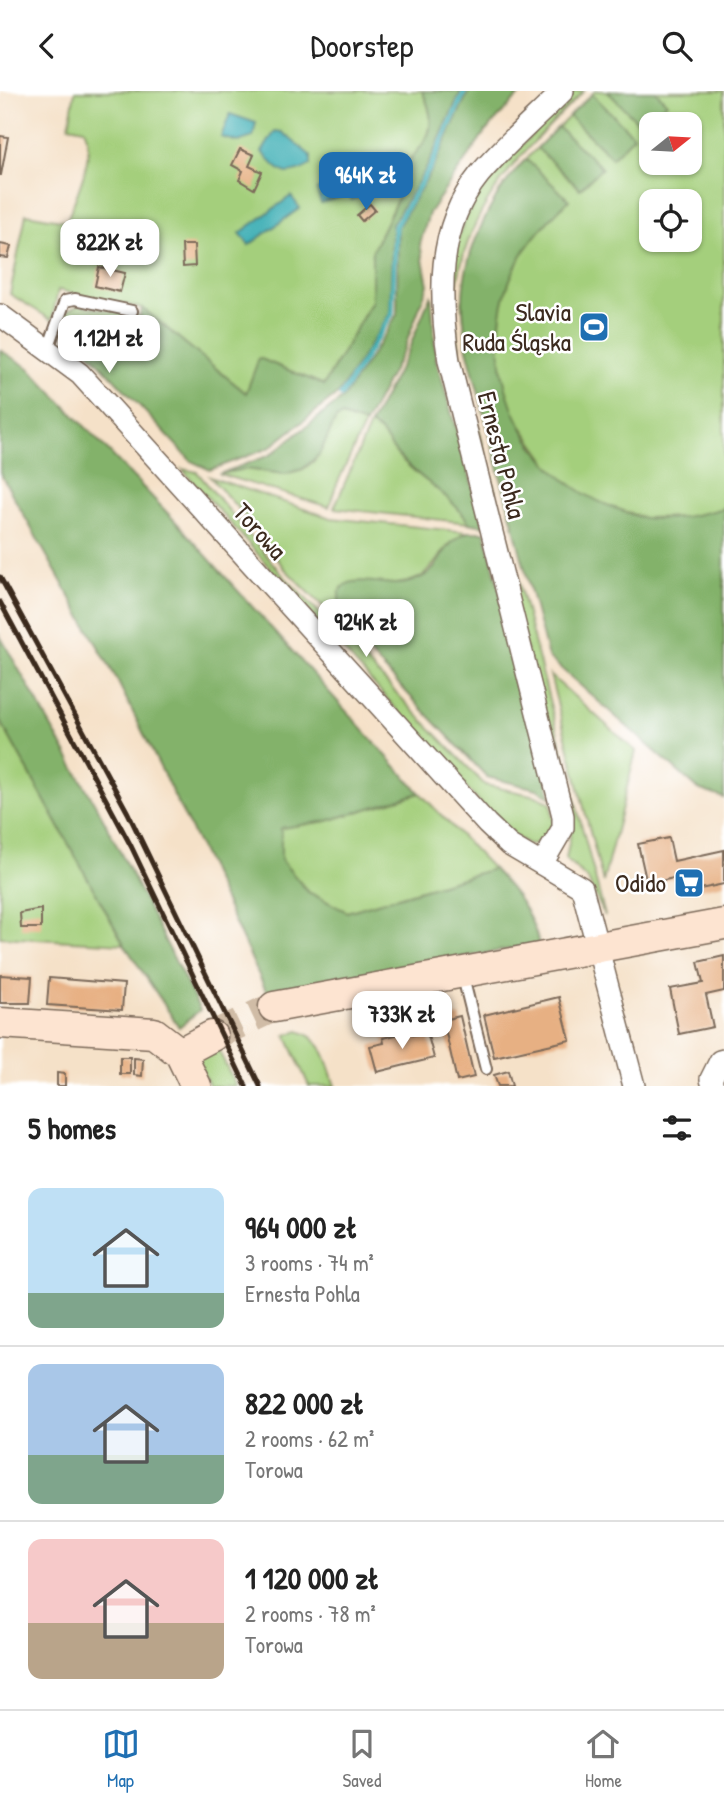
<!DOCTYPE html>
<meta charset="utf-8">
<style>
:root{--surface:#fff;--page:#f2f2f2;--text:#222;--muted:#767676;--line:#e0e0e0;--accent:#1f6fb2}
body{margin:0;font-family:"Patrick Hand",sans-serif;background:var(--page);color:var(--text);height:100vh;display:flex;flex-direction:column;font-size:26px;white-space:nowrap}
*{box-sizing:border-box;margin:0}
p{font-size:23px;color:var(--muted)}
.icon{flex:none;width:38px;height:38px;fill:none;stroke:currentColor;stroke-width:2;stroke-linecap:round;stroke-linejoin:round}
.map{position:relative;height:995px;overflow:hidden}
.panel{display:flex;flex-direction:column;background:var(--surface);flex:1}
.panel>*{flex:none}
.needle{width:46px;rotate:72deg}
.buttons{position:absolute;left:639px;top:21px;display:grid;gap:14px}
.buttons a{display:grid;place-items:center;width:63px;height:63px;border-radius:14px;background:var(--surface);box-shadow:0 2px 5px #0004;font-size:35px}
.price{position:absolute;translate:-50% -60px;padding:0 16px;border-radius:14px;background:#fff;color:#222;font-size:23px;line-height:46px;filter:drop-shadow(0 2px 4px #0008)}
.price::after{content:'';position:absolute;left:50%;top:42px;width:21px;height:16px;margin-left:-10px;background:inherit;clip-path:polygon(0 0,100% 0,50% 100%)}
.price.active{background:var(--accent);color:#fff}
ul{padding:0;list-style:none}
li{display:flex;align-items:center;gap:21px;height:175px;padding:0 28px}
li+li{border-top:2px solid var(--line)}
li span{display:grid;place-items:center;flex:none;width:196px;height:140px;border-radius:14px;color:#555}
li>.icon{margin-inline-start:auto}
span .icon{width:84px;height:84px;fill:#fffc;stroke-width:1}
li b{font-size:30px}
h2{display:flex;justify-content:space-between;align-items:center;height:84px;padding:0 28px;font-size:30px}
header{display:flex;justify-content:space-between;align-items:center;height:91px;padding:0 28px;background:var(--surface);font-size:32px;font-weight:600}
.tabs{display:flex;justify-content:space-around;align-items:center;height:98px;border-top:2px solid var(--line);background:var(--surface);font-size:19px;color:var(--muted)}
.tabs a{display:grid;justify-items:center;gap:4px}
.tabs .active{color:var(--accent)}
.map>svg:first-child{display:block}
.green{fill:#a4cf7b;stroke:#707c4c;stroke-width:2;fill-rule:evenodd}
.forest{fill:#83b26b;stroke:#5f6e44;stroke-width:2}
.water{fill:#3badb4;stroke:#3b6c69;stroke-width:2}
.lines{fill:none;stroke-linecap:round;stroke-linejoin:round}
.stream{stroke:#3badb4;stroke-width:5}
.building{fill:#e7b083}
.secondary-tunnel{stroke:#d0bca6;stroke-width:30;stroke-dasharray:30 15;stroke-linecap:butt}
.lane-casing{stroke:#7c6a5a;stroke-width:14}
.street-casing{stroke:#7c6a5a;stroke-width:24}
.secondary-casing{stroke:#7c6a5a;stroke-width:33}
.lane{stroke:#fff;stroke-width:10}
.street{stroke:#fff;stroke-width:21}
.secondary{stroke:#fde4d1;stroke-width:30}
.rail{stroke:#3b2a1e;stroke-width:5}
.labels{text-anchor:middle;stroke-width:5;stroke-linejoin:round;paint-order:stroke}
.poi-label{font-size:26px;fill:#3b2a1e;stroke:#fff;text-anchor:end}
.street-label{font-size:26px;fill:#3b2a1e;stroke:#fff}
</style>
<header><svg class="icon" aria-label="back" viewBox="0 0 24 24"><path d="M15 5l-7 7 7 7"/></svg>Doorstep<svg class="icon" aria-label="search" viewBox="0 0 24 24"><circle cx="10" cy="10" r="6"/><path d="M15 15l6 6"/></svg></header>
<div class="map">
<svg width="724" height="995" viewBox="0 0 724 995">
<rect width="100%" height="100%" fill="#fff"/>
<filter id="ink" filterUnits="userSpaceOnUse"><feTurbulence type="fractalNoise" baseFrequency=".0143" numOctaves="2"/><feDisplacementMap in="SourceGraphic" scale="14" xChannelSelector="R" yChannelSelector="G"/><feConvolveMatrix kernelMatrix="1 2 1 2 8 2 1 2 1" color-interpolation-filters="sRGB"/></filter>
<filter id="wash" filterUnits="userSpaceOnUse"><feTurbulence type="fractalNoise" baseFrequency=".00686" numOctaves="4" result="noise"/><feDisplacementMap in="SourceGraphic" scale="28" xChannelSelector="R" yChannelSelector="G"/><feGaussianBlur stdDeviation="1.57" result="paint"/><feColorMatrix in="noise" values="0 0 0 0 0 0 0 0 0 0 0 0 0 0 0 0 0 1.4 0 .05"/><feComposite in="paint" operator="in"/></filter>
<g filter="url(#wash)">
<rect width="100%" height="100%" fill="#f5e1c8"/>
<g class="green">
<path d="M75,0H422C443,41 423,54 396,83L405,92L372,161V210L324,294L259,267L247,303L142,217L58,199L52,229L10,203L26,123L67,130C76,103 97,64 84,38L69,35Z"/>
<path d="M575,0H584C521,63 463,115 455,210C454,228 458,247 460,264L605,825L588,789L566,768L571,741L454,267L447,210L459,143L478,99Z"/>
<path d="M595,0H724V417L693,426L644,427L591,409L557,385L467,258L462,213L467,179L498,102L522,72ZM651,33H690V72H651ZM651,110H690V149H651Z"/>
<path d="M79,214L140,225L136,250L63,233L65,221Z"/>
<path d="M342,325L365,333L336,395L329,416L219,383L245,378L285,383L303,378L315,369L335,328Z"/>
<path d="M370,334C383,339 387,351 396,362C418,388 451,403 469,432L334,417Z"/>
<path d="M182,378L197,381L281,482L485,694L536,705L551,712L554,736L544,749L530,754L506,741Z"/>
<path d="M210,386L331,427L468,441C428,459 442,496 382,493L343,526L352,544L284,477L253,434Z"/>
<path d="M550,584L636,660L603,791Z"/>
<path d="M0,629L124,853L0,846Z"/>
<path d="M420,702L493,778L347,821L308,801L281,769V737L327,730Z"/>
<path d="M299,940C324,948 327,972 335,995H309L286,944Z"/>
<path d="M218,958L236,995H210L195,969Z"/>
</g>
<g class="forest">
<path d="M422,0H461L428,74L392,133L390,222L339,302L269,357L210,379L191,370L63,233L136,250L142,217L246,302L259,267L324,294L372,210V161L405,92L396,83C423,54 443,41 422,0Z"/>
<path d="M469,0H523L485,41L429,122L420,153L428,194L404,258L365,333L342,325L336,328L319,364L303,378L285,383L245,378L219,383L270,364L343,307L388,239L397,223L398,136L432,79Z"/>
<path d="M607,0H655L667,12L643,36Z"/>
<path d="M592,3L634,45L612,67L569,25Z"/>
<path d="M558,36L602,77L580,98L537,57Z"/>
<path d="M526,68L569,109C550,128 531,146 518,171C470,263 518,383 615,417C624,420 635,426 645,427C672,430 698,424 724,417V707L698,698L548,566L467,258C466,244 463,229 463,215C461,164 492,103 526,68Z"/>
<path d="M431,203L436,268L484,435L469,432C451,403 418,388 396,362C387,351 383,339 370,334L408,260Z"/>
<path d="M0,259L29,277L177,432L420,702L327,730L281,737V769L308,801L347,821L493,778C516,802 531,821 539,853L317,891L268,904L203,763L116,587L0,382Z"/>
<path d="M468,441H485L551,706L537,698L487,686L352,544C348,532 339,521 339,509C337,479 382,494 398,493C406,493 416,489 424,485C443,475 439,454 468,441Z"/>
<path d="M0,545L104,729L200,919L179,936L124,853L0,629Z"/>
</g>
<g class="water">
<path d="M230,23L256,32L253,46L238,51L221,46Z"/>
<path d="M275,40L282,41L311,65V74C284,89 281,82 262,61Z"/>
<path d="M371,76L381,96L352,109L348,104L321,112L317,99L343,84Z"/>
<path d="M291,105L300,117L249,154L240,142Z"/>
</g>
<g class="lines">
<path class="stream" d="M341,305L392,223L395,135L431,75L465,0"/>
</g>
<g id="blocks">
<g class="building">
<path d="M0,45L8,46L1,84H0Z"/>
<path d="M240,58L254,64L249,75L262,81L254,98L239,89L243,80L232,74Z"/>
<path d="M370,113L375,119L362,130L357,124Z"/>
<path d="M0,153L11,155L8,167L0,166Z"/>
<path d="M182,154H194L195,175L183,176Z"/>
<path d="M99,176L125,182L120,201L95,195Z"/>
<path d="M669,747L674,770L724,759V793L681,802L678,786L647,793L638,753Z"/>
<path d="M41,818V837H21L20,822Z"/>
<path d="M724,865V900L706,904L713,936L679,943L670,898L703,892L698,871Z"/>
<path d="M0,884L32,886L30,912H0Z"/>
<path d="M49,887L124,893L122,919L47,914Z"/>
<path d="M559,906L570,949L494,966L484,924Z"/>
<path d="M460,925L474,986L457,990L443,929Z"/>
<path d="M412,940L413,944L427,941L434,967L377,981L370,955L384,952L383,947Z"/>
<rect x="120" y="966" width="10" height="17"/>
<path d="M134,967L143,968L142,985L134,984Z"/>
<path d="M508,980L512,995H498L494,984Z"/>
<path d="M57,982L65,983V995H57Z"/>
</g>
</g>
</g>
<g filter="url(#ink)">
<use href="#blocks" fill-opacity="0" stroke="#7c6a5a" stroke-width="2"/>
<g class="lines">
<path class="secondary-tunnel" d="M212,945L274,916"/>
<g class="lane-casing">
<g id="lane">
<path d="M48,258L65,210L75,208L132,220"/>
<path d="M462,882L486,978"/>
</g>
</g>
<g class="street-casing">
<g id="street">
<path d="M0,224L80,283L487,733L509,754L582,797L634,995"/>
<path d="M542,773L563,737V725L449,270C439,207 436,137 479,84C504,54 535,28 563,0"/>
<path d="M713,995L711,988L720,970L724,969"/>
</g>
</g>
<g class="secondary-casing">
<g id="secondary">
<path d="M274,916L724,833"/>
<path d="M0,932L154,942L180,962L196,995"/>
<path d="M180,962L212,945"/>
</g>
</g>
<use href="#lane" class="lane"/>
<use href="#street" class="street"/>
<use href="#secondary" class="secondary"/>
<g class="rail">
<path d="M0,486L128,722L260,995"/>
<path d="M0,511L131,755L246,995"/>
</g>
</g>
</g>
<defs>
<g id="stadium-square" transform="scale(1.575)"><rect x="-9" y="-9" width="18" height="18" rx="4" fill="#1f6fb2" stroke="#fff"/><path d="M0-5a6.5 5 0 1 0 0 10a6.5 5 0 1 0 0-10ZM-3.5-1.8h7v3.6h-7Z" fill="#fff"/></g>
<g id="supermarket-square" transform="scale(1.575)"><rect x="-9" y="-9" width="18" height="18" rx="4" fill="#1f6fb2" stroke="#fff"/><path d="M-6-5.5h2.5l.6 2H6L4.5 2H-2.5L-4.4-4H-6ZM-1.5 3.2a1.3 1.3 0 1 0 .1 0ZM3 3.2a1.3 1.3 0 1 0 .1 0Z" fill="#fff"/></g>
</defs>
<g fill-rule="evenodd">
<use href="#stadium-square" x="594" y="236"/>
<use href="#supermarket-square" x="689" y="792"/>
</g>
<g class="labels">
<g class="poi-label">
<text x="571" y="230">Slavia<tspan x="571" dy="30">Ruda Śląska</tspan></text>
<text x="666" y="801">Odido</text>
</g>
<g class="street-label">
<text transform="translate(502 364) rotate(76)" y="9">Ernesta Pohla</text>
<text transform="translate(260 440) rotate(48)" y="9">Torowa</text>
</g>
</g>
</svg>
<div class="buttons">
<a><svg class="needle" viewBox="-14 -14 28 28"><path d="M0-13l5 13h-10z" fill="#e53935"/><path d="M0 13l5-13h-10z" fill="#767676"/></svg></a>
<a><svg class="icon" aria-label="locate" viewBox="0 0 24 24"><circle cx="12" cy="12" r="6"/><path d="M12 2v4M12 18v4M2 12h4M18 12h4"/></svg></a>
</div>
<b class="price active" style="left:366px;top:121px">964K zł</b>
<b class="price" style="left:110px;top:188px">822K zł</b>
<b class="price" style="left:109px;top:284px">1.12M zł</b>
<b class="price" style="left:366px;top:568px">924K zł</b>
<b class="price" style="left:402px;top:960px">733K zł</b>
</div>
<section class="panel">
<h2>5 homes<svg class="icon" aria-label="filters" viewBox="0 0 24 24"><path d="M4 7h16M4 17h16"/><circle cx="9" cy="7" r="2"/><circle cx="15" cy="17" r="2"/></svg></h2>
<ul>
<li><span style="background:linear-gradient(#bfe0f5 75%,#7fa58c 0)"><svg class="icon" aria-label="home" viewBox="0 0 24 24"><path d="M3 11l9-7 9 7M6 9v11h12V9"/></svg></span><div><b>964 000 zł</b><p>3 rooms · 74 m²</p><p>Ernesta Pohla</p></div></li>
<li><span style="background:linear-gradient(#a9c7e8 65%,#7fa58c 0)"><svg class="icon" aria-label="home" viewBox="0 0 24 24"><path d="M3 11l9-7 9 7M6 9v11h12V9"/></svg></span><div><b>822 000 zł</b><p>2 rooms · 62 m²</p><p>Torowa</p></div></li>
<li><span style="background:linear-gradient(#f6c9c9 60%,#b9a48a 0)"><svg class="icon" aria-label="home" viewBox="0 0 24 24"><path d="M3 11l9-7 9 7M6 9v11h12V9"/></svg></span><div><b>1 120 000 zł</b><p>2 rooms · 78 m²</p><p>Torowa</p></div></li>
</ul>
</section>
<nav class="tabs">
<a class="active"><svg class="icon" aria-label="map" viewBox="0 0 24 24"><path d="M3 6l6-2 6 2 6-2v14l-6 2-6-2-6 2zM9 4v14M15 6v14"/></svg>Map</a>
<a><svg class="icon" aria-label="saved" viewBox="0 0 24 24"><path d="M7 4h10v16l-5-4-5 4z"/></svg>Saved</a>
<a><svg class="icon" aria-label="home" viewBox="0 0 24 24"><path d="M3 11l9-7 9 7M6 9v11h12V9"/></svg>Home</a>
</nav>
